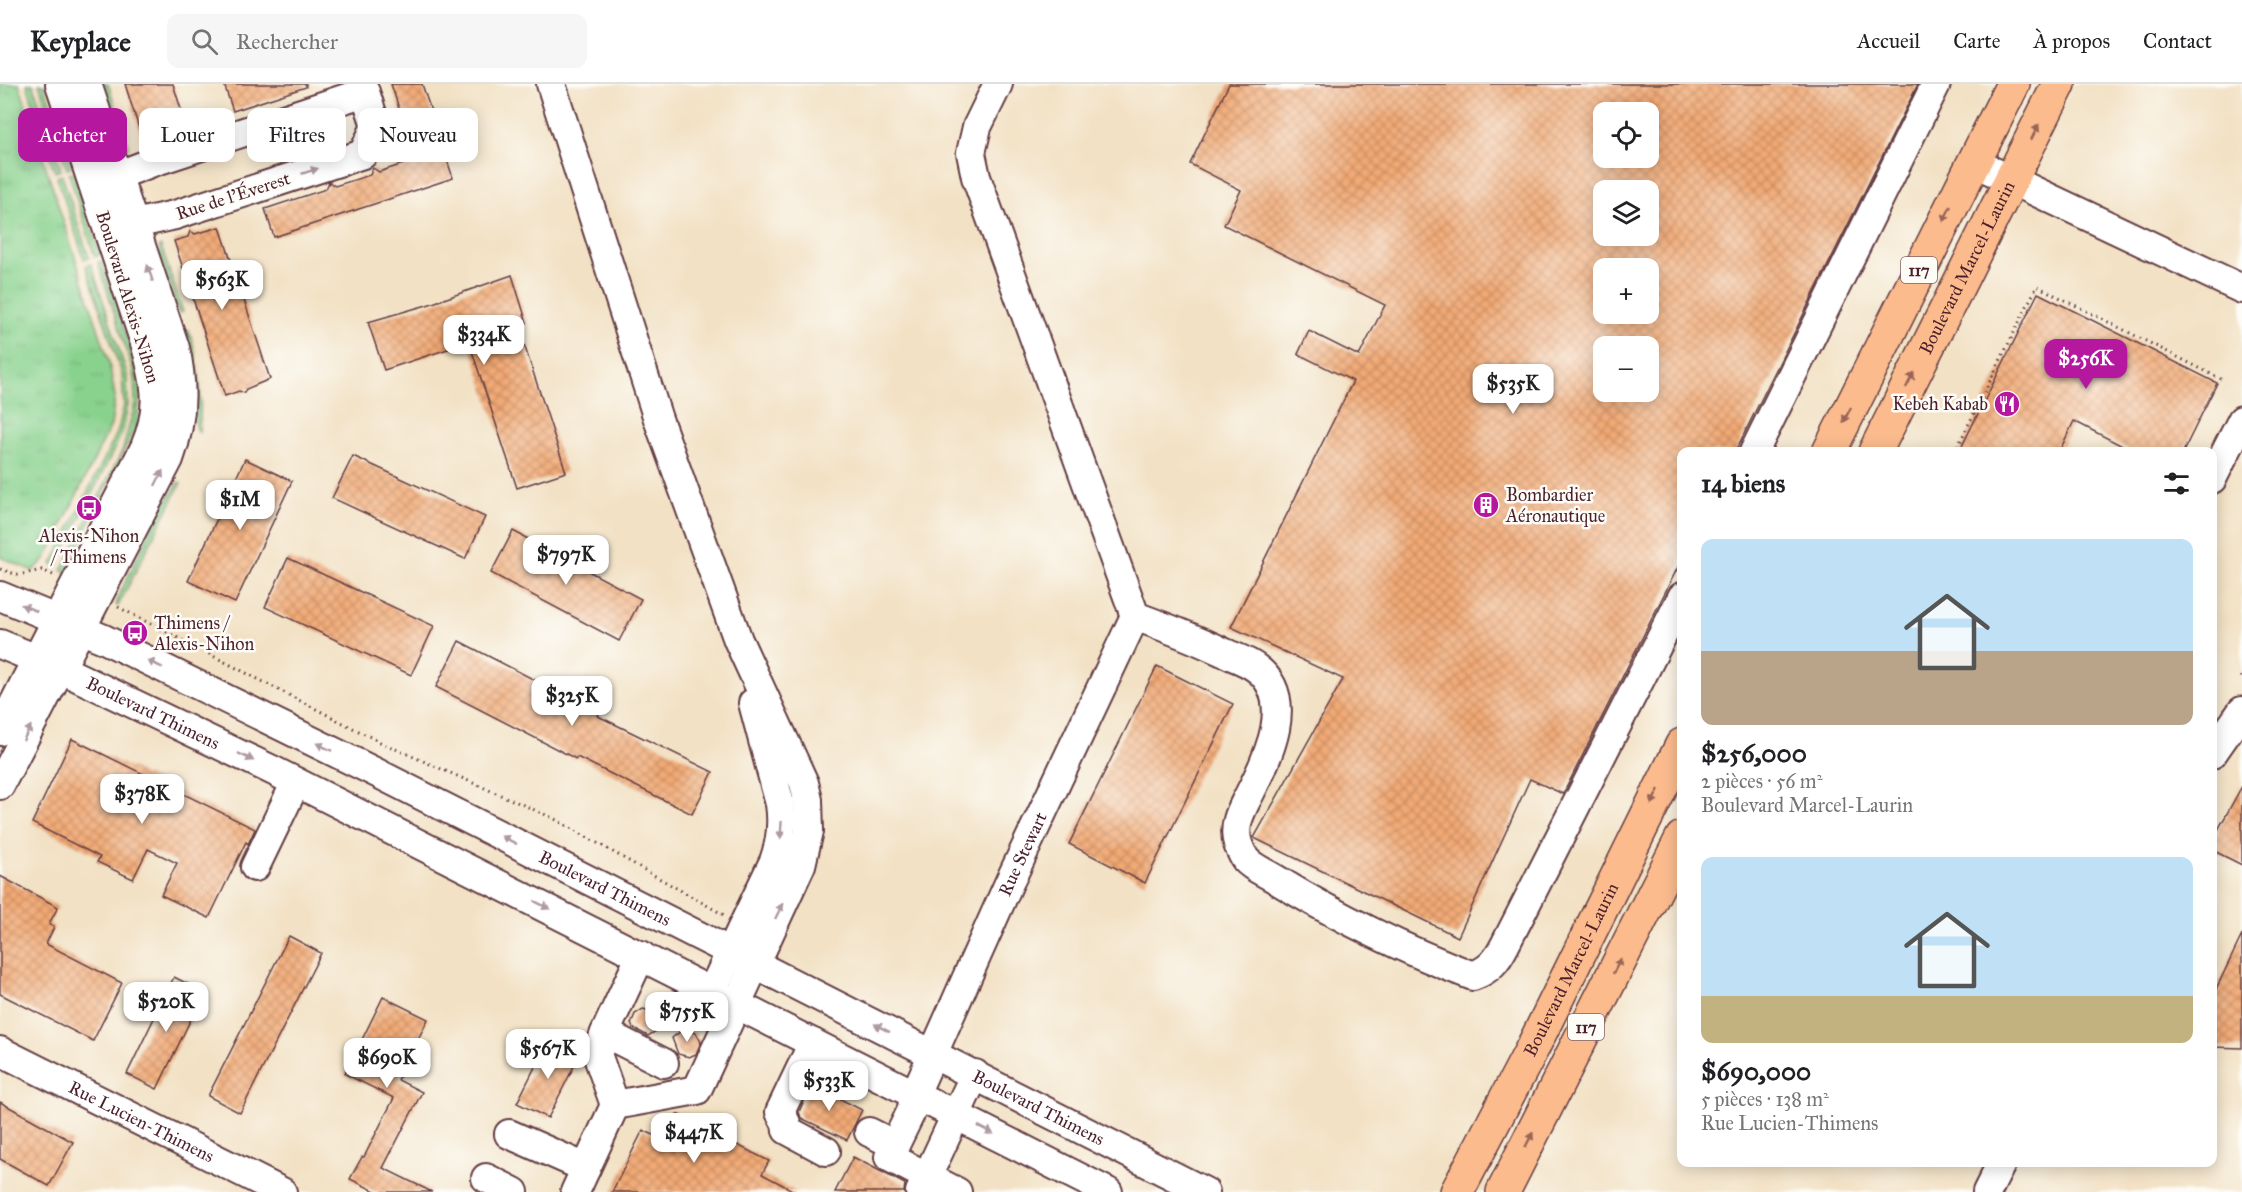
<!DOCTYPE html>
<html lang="fr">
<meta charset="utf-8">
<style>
:root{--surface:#fff;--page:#f6f6f6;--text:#202124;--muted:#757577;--line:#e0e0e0;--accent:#b5179e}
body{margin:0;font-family:"IM FELL Great Primer",serif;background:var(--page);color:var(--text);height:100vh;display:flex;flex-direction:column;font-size:22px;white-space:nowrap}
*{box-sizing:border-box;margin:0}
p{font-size:20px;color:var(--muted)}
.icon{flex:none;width:33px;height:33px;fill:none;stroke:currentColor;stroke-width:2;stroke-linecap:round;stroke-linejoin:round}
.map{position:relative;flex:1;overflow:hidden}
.panel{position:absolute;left:1677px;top:363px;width:540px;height:720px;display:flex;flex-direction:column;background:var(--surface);border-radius:12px;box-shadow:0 3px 15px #0003}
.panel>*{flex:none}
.top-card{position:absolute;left:18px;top:24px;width:570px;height:54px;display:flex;gap:12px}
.fabs{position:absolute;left:1593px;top:18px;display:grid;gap:12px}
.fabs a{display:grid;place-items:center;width:66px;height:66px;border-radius:12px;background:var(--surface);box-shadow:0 3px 15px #0003;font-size:30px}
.price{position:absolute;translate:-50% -51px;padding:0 14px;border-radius:12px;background:#fff;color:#222;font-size:20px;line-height:39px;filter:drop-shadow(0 2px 3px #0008)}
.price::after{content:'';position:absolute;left:50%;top:36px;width:18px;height:14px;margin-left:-9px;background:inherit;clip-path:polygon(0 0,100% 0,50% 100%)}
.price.on{background:var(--accent);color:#fff}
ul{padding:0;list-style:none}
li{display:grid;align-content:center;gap:12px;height:318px;padding:0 24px}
li span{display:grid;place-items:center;height:186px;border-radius:12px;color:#555}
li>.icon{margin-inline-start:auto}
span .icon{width:108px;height:108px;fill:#fffc;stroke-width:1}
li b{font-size:26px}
h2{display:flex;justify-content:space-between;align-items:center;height:72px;padding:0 24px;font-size:26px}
.pill{padding:0 21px;border-radius:12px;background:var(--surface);box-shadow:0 3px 15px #0003;font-size:21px;line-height:54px}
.pill.on{background:var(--accent);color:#fff}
header{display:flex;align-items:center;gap:36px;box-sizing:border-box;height:84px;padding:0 30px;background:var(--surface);border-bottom:2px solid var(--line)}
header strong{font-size:28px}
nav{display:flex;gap:33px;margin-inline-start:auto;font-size:21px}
.search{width:420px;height:54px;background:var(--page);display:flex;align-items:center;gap:15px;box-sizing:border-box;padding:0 21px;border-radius:12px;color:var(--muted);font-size:22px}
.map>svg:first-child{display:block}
.grass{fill:url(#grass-tufts);stroke:#6a785c;stroke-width:1.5}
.building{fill:url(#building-cross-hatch);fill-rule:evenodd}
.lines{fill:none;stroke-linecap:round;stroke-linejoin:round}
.minor-casing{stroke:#633c42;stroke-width:32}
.major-casing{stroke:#633c42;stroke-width:36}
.path{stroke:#633c42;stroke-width:3;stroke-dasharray:1.5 4.5;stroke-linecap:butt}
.minor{stroke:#fff;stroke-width:28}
.major{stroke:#fbbb8d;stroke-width:33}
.oneway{fill:#9a6557}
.oneway2{fill:#ae9aa0}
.labels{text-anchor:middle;stroke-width:5;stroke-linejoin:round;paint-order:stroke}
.shield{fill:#fdfcf7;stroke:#806168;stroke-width:1.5}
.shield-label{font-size:16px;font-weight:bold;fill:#4a1f2b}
.street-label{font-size:18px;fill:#4a1f2b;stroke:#fdfcf7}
.poi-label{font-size:18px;fill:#4a1f2b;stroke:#fdfcf7;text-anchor:start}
</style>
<header>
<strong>Keyplace</strong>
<div class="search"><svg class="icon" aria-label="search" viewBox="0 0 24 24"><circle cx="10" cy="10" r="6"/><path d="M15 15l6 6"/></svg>Rechercher</div>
<nav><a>Accueil</a><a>Carte</a><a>À propos</a><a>Contact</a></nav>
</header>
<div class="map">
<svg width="2242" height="1108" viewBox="0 0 2242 1108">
<defs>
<pattern id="grass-tufts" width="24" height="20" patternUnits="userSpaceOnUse" patternTransform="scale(1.5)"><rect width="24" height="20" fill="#89d28e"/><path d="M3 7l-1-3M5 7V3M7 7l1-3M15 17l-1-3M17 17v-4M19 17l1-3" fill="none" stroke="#78b47b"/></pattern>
<pattern id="building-cross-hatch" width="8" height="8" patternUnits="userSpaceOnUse" patternTransform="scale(1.5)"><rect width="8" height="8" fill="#f2aa76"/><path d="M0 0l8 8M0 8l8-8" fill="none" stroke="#c68a61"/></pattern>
</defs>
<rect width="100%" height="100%" fill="#fdfcf7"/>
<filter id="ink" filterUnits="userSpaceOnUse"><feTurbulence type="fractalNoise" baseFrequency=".0167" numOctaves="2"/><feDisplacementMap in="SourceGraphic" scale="12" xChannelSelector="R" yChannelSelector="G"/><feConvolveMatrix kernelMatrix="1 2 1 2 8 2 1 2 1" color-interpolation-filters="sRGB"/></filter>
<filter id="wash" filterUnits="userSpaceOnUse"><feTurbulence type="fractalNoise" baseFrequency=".008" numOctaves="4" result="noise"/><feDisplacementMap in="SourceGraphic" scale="24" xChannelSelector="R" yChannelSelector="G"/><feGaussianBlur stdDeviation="1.35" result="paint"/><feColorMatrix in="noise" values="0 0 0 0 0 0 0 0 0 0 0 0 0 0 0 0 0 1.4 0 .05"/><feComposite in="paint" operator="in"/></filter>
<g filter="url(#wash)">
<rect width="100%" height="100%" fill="#f2e1c4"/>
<g class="grass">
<path d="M0,0H19L109,278L115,312L111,341L46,474L33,487L0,473Z"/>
<path d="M27,0H33L61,86L55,88Z"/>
<path d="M39,0H44L71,83L67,85Z"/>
<path d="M104,0H108L129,63L126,64L123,58Z"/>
<path d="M74,88L100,171L95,173L69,90Z"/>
<path d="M62,91L89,174L84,175L57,93Z"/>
<path d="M161,162L183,228L179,229L160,171L159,163Z"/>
<path d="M102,177L135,279L140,309L137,340L66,489L62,486L123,365L134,324L135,312L133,287L98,178Z"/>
<path d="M91,180L127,290L128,321L123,347L56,483L52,480L118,347L124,322L122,290L86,182Z"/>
<path d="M189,246C200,281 203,312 199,348C193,340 196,330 197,320C198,295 192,272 185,248Z"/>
<path d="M179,398L181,399L118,522L116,521L118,513L162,423Z"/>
</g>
<g id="blocks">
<g class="building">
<path d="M125,0H173L186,41L143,57Z"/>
<path d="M224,0H306V3L233,27Z"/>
<path d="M391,0H422L453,94L274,153L265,125L326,105L329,98L335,102L370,91L373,84L379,88L416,76Z"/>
<path d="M1229,0H1918L1735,368H1682V475L1563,710L1530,695L1458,853L1254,754L1343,595L1231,543L1353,297L1298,270L1309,247L1359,272L1385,221L1224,141L1241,106L1190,80ZM1604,28H1648V74H1604ZM1604,106H1648V152H1604ZM1604,184H1648V230H1604ZM1604,262H1648V308H1604Z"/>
<path d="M220,143L270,295L246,305L244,309L239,307L225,312L174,157L188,153L190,147L195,150Z"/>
<path d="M512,191L527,239L518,242L566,388L517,404L469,258L384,286L368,238L427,221Z"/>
<path d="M2038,209L2217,299L2183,368H2134L2074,337L2059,368H1959Z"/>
<path d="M353,372L485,433L465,475L332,414Z"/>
<path d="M245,375L292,397L235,519L188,497Z"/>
<path d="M513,447L641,515L619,557L491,489Z"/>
<path d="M288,474L434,542L411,591L265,523Z"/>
<path d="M459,557L599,629L598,632L713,688L692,730L577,673L576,675L436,603Z"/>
<path d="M1157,582L1233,620L1145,799L1069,760Z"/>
<path d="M72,655L255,745L248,760L246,758L209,834L161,811L177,779L148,765L133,795L97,778L100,773L32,739Z"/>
<path d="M2242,702V781L2212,766V757Z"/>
<path d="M0,792L58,823L49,840L54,843L46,860L122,899L93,957L0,910Z"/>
<path d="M2242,851V964L2212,963V905H2216Z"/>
<path d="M289,852L321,869L240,1029L208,1012Z"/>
<path d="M174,893L204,908L157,1005L127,990Z"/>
<path d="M383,913L428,935L398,996L422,1008L383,1084L432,1108H377L350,1095L362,1073H364L394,1014L345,990Z"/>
<path d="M643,925L654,928L658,933L661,944L648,952L633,944L631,940L635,930Z"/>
<path d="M686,946L696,949L701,958L696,970L689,973L678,970L672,954L681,947Z"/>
<path d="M548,957L579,972L548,1034L517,1019Z"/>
<path d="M811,1000L862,1026L847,1056L801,1034L799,1028Z"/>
<path d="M0,1018L73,1058L49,1102L0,1075Z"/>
<path d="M677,1030L769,1077L762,1090L796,1108H612L643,1046L664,1056Z"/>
<path d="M853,1073L905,1100L904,1108H835Z"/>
</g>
</g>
</g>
<g filter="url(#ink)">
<use href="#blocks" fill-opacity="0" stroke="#633c42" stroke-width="1.5"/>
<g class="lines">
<g class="minor-casing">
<g id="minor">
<path d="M551,0L658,335L738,556L804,699L808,716L809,747L801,781L697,1006L615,1021L575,1108"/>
<path d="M998,0L977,43L971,69L976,93L1135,532C1165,543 1194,554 1223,568C1234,573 1247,577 1256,584C1297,614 1268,674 1250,709C1242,725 1232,741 1238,760C1240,765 1243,772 1246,776C1253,784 1268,790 1277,796C1339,834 1405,866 1473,892C1489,886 1497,877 1505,861L1682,513"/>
<path d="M1973,78L2242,205"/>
<path d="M100,98L153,78L365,8L376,42L363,70L175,131L116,144"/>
<path d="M1754,368L1936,0"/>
<path d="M2212,395L2242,336"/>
<path id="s1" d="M0,512L104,555L377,689L1205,1108"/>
<path id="s2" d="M0,560L61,585L274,687L1108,1108"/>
<path d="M0,647L145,363C161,325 157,301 146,262L60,0"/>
<path d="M2212,670L2242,627"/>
<path d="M0,701L169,375C183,338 184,303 175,264L87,0"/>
<path d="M255,783L296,698"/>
<path d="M712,907L774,777C781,758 783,740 780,720L753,619"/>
<path d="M605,949L664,979"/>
<path d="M813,959L780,1028L786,1039L787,1046L826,1067"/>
<path id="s3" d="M0,967L282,1108"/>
<path d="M615,1021L597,970L605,949L641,871"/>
<path d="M869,1048L895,1061"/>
<path d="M509,1050L586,1084"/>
<path d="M486,1094L514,1108"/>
<path d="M920,1108L975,990"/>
<path id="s4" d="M957,1108L889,1073L911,1028L915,1010L1009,799L1135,532"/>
<path d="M1987,1108L2002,1078"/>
</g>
</g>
<g class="major-casing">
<g id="major">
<path d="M1829,368L2013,0"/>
<path id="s5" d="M1875,368L2059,0"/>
<path id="s6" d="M1457,1108L1533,963L1682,661"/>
<path d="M1503,1108L1682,754"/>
</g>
</g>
<g class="path">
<path d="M1955,368L2037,202L2225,297"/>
<path d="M80,420L87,424"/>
<path d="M0,485L18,491L42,486L53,491"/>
<path d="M118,523L382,659L553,734L724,831"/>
<path d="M2241,592L2242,593"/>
</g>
<use href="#minor" class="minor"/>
<use href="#major" class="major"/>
</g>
<defs><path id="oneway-solid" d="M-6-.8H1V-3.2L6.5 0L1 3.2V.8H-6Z" transform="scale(1.5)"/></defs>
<g class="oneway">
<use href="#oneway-solid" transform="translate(2035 48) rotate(-63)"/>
<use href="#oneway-solid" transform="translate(1947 130) rotate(116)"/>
<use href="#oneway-solid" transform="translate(1910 296) rotate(-63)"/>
<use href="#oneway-solid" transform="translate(1847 331) rotate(117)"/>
<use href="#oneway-solid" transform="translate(1655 713) rotate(116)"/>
<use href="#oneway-solid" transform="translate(1617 882) rotate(-63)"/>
<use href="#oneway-solid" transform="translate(1529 1056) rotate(-63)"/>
</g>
<g class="oneway2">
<use href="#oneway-solid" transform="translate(310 87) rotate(-18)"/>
<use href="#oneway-solid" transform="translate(150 189) rotate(-108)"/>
<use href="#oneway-solid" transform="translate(159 394) rotate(-63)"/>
<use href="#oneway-solid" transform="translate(29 524) rotate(-158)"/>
<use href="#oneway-solid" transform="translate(155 580) rotate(-154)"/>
<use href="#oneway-solid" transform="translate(27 649) rotate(-63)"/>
<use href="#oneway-solid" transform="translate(324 663) rotate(-154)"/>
<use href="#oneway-solid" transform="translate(246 673) rotate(26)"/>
<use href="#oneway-solid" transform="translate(781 746) rotate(94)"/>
<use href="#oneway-solid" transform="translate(509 756) rotate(-153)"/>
<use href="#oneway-solid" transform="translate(542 821) rotate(27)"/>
<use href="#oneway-solid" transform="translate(779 827) rotate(-64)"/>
<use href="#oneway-solid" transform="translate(882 944) rotate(-153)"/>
<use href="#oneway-solid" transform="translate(986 1046) rotate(27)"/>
</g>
</g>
<defs>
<g id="restaurant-disc" transform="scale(1.35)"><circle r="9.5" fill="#b5179e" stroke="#fdfcf7"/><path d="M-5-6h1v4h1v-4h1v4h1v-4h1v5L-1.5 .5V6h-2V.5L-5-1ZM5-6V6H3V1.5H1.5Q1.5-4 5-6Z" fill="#fff"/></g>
<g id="building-disc" transform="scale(1.35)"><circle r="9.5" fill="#b5179e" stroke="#fdfcf7"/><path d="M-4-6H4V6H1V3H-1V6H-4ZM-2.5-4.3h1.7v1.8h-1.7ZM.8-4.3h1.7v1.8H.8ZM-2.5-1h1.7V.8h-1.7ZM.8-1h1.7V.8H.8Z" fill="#fff"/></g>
<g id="bus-disc" transform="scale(1.35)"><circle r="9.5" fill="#b5179e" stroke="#fdfcf7"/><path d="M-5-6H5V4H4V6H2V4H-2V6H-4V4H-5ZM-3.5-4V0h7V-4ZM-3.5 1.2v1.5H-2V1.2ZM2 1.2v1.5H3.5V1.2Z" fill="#fff"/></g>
</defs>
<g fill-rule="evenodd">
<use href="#restaurant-disc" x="2007" y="320"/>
<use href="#building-disc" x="1486" y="421"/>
<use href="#bus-disc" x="89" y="424"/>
<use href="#bus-disc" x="135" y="549"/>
</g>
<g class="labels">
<g class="shield">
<rect x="1901" y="173" width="36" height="26" rx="4.5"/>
<rect x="1568" y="930" width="36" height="26" rx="4.5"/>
</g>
<g class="shield-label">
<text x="1919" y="192">117</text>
<text x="1586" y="949">117</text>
</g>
<g class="street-label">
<text transform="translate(233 112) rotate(-18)" y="6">Rue de l'Éverest</text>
<text dy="6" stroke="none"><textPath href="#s5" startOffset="206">Boulevard Marcel-Laurin</textPath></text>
<text transform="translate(128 213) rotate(73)" y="6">Boulevard Alexis-Nihon</text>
<text dy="6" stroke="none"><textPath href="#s2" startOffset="168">Boulevard Thimens</textPath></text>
<text dy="6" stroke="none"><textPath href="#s4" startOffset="408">Rue Stewart</textPath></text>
<text dy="6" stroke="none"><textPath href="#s1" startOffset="672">Boulevard Thimens</textPath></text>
<text dy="6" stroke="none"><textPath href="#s6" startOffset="250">Boulevard Marcel-Laurin</textPath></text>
<text dy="6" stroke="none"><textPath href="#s1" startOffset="1158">Boulevard Thimens</textPath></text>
<text dy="6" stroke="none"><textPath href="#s3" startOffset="158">Rue Lucien-Thimens</textPath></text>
</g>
<g class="poi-label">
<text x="1988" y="326" text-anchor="end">Kebeh Kabab</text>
<text x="1506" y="417">Bombardier<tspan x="1506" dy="21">Aéronautique</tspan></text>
<text x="89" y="458" text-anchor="middle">Alexis-Nihon<tspan x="89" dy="21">/ Thimens</tspan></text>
<text x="154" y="545">Thimens /<tspan x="154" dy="21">Alexis-Nihon</tspan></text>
</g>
</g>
</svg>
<div class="fabs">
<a><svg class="icon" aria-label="locate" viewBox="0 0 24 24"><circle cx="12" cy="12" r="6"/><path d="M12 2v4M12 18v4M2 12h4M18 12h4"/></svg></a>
<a><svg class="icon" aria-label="layers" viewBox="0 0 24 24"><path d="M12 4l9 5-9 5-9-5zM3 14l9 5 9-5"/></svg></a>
<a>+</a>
<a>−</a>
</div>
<b class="price" style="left:222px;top:227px">$563K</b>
<b class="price" style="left:484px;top:282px">$334K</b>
<b class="price on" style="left:2086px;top:306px">$256K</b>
<b class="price" style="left:1513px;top:331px">$535K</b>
<b class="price" style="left:240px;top:447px">$1M</b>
<b class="price" style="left:566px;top:502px">$797K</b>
<b class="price" style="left:572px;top:643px">$325K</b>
<b class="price" style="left:142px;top:741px">$378K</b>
<b class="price" style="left:166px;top:949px">$520K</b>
<b class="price" style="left:687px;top:959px">$755K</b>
<b class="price" style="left:548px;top:996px">$567K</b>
<b class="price" style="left:387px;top:1005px">$690K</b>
<b class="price" style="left:829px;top:1028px">$533K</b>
<b class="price" style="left:694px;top:1080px">$447K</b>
<div class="top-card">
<a class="pill on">Acheter</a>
<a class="pill">Louer</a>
<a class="pill">Filtres</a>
<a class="pill">Nouveau</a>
</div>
<section class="panel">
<h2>14 biens<svg class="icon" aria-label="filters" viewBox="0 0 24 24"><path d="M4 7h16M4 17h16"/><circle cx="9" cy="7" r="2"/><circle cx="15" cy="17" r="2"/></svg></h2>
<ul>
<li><span style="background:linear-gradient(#bfe0f5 60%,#b9a48a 0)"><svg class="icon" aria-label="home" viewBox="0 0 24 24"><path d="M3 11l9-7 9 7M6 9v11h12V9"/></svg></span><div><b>$256,000</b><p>2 pièces · 56 m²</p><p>Boulevard Marcel-Laurin</p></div></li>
<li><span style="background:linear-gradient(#bfe0f5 75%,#c2b280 0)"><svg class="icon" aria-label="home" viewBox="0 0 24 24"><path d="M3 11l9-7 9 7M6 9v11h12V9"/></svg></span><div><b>$690,000</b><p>5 pièces · 138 m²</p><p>Rue Lucien-Thimens</p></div></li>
</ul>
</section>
</div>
